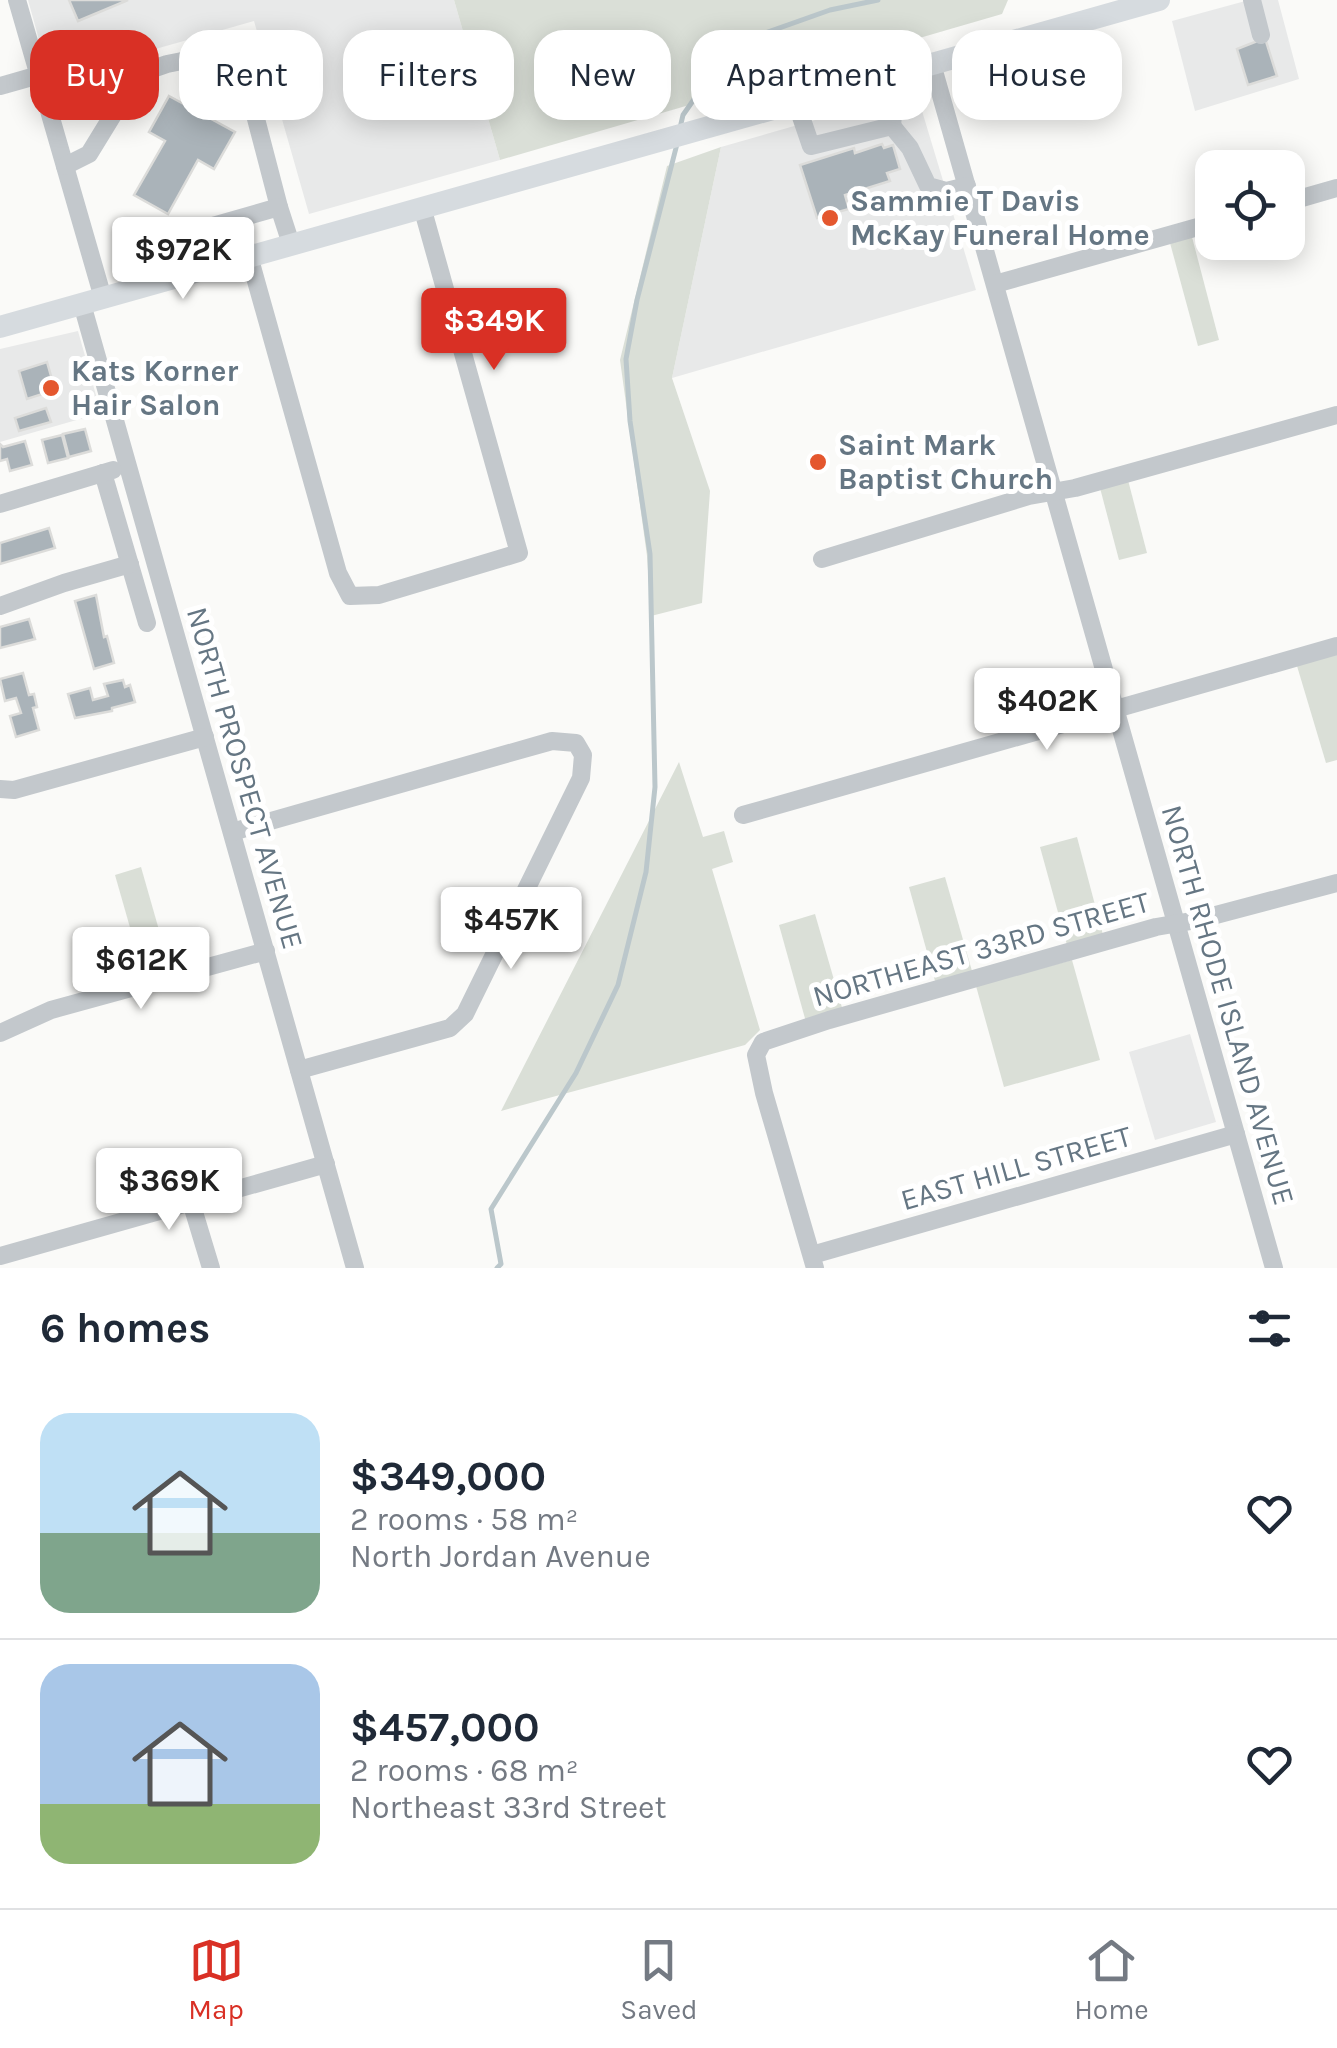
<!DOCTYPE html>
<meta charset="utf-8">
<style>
:root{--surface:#fff;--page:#f6f6f7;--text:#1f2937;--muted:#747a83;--line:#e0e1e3;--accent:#d93025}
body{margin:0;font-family:Karla,sans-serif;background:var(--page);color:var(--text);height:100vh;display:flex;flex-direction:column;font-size:38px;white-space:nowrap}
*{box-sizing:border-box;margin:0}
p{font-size:32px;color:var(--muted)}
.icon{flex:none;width:55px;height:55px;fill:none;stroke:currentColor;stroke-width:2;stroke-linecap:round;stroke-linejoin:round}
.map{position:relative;height:1268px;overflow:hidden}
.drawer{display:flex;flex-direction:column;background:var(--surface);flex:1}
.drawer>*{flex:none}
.banner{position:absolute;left:30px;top:30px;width:1278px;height:90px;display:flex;gap:20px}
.controls{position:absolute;left:1195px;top:150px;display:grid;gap:20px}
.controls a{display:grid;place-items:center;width:110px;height:110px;border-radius:20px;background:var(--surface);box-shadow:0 5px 25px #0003;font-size:50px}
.price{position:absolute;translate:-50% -85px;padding:0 22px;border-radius:10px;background:#fff;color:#222;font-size:32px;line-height:65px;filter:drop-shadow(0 2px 5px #0008)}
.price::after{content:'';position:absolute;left:50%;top:60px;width:30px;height:22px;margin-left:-15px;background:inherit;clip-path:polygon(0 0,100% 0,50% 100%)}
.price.on{background:var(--accent);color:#fff}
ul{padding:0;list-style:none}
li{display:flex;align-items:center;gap:30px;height:250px;padding:0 40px}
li+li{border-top:2px solid var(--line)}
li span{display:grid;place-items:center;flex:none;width:280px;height:200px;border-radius:30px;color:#555}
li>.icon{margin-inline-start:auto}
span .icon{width:120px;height:120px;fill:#fffc;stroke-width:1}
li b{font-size:42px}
h2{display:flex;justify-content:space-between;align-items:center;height:120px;padding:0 40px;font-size:42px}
.chip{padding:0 35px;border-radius:30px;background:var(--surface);box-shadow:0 5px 25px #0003;font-size:35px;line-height:90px}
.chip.on{background:var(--accent);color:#fff}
.dock{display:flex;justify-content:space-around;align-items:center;height:140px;border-top:2px solid var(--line);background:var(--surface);font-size:28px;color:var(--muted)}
.dock a{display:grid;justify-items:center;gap:5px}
.dock .on{color:var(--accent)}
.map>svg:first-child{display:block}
.built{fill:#e8e9e9}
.green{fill:#dadfd7}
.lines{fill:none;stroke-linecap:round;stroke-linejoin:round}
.stream{stroke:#bbc7cb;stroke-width:5}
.building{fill:#aab3b9;stroke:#dcdcda;stroke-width:2.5}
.minor{stroke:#c3c8cc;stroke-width:18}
.major{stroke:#d6dbdf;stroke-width:22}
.poi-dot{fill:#e4572e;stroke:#fff;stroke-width:4}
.labels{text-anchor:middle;stroke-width:10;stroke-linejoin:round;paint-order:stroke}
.poi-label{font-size:30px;font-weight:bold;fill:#657683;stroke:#fff;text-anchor:start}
.street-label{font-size:30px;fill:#657683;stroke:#fff}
</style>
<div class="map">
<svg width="1337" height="1268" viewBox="0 0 1337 1268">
<rect width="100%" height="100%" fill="#fafaf8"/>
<g class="built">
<path d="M28,0H454L500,160L309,214L254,21L50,79Z"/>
<path d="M1249,0H1278L1299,79L1195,111L1172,21Z"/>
<path d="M916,91L976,290L672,378L721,147Z"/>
<path d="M78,331L101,413L0,442V349Z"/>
<path d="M1190,1034L1216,1122L1155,1140L1129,1052Z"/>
</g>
<g class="green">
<path d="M454,0H1008L1002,14L500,160Z"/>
<path d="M721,147L672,378L710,491L702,603L651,616L647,556L620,360L667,166Z"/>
<path d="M1192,237L1219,340L1198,346L1170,243Z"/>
<path d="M1128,480L1147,553L1119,560L1100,488Z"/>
<path d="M1337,654V760L1326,763L1297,666Z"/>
<path d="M679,762L703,837L724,831L733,862L712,869L760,1030L745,1045L501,1111Z"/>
<path d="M1077,837L1103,935L1067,945L1040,847Z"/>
<path d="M141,867L171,972L145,980L115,875Z"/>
<path d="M945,877L972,971L935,981L909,887Z"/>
<path d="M815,914L843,1011L806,1022L779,925Z"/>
<path d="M1072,960L1100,1060L1004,1087L976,986Z"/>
</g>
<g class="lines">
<g class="stream">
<path d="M680,128L683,115L711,75L748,39L830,10L878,0"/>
<path d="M497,1268L501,1264L491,1209L576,1073L618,985L646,872L655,787L650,554L630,421L626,359L637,300L677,144"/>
</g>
</g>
<g class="building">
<path d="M69,0H128L78,21Z"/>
<path d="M1265,38L1277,76L1248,85L1237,49Z"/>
<path d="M169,96L235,132L214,169L198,160L168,214L134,195L165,141L149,132Z"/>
<path d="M882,144L884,148L893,145L900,169L887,173L890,181L845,195L849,209L817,218L800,165L854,148L855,153Z"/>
<path d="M47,362L55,390L27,399L19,371Z"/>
<path d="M46,408L51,422L19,431L15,418Z"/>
<path d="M85,429L91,451L69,457L63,434Z"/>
<path d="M62,435L68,458L48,463L42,440Z"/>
<path d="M25,441L32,465L10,471L7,459L0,461V444L3,447Z"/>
<path d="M49,528L55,548L0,564V543Z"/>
<path d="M96,595L104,637L107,636L114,663L94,669L75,601Z"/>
<path d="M29,619L35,639L0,648V627Z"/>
<path d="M23,673L29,695L34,694L37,707L33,708L39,730L16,737L10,716L21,713L16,698L5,701L0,679Z"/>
<path d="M123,680L125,687L130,685L135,702L112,708V711L75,718L68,694L90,688L93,700L108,696L104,684Z"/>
</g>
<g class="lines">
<g class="minor">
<path d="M17,0L103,298"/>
<path d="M1252,0L1261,35"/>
<path d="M932,64L1274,1268"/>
<path d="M0,86L39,75"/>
<path d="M796,102L811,146L892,126L893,115L882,78"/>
<path d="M892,126L910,148L928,186L946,191L967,186"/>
<path d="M65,166L89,154L138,74L167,64L217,54L243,69L279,207"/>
<path d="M1288,202L1337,188"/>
<path d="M249,256L338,573L350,596L379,595L519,553L422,207"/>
<path d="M201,269L192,232L279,207L291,244"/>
<path d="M995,284L1212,223"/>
<path d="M82,304L355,1268"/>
<path d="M103,473L147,623"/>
<path d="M0,504L113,470"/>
<path d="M822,559L1029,496L1075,488L1337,415"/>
<path d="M0,606L64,583L130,564"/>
<path d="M0,789L14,790L205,737"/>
<path d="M743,815L1337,646"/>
<path d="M232,832L552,741L576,743L583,755L581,778L465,1014L450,1028L299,1070"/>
<path d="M0,1033L51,1010L266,951"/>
<path d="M191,1202L211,1268"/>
<path d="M812,1255L1236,1134"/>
<path d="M0,1256L326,1164"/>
<path d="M815,1268L764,1093L756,1055L763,1042L829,1020L1156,927L1197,920L1337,883"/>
</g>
<path class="major" d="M0,327L1159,0"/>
</g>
<g class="poi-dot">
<circle cx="830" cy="218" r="10"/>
<circle cx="51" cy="388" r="10"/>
<circle cx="818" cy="462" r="10"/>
</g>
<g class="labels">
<g class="poi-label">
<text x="850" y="211">Sammie T Davis<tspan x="850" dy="34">McKay Funeral Home</tspan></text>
<text x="71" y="381">Kats Korner<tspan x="71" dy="34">Hair Salon</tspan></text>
<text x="838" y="455">Saint Mark<tspan x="838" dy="34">Baptist Church</tspan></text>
</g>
<g class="street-label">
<text transform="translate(245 778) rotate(74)" y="10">NORTH PROSPECT AVENUE</text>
<text transform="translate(981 949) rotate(-16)" y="10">NORTHEAST 33RD STREET</text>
<text transform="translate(1228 1005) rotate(74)" y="10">NORTH RHODE ISLAND AVENUE</text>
<text transform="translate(1016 1168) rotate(-16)" y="10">EAST HILL STREET</text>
</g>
</g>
</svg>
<div class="controls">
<a><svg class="icon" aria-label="locate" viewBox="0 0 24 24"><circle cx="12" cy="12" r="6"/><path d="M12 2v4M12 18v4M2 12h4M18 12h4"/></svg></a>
</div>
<b class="price" style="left:183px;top:302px">$972K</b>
<b class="price on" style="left:494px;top:373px">$349K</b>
<b class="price" style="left:1047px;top:753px">$402K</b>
<b class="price" style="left:511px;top:972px">$457K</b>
<b class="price" style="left:141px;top:1012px">$612K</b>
<b class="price" style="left:169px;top:1233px">$369K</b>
<div class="banner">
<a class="chip on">Buy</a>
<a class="chip">Rent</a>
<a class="chip">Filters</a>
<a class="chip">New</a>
<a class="chip">Apartment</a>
<a class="chip">House</a>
</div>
</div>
<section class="drawer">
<h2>6 homes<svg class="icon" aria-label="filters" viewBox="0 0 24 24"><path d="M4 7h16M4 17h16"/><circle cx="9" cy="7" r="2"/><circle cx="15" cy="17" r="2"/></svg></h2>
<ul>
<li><span style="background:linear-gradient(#bfe0f5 60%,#7fa58c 0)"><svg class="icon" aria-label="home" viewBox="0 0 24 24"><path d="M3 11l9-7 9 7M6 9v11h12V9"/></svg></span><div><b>$349,000</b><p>2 rooms · 58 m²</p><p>North Jordan Avenue</p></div><svg class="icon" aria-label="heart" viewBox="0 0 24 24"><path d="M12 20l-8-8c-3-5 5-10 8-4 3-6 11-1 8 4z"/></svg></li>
<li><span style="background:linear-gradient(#a9c7e8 70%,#8fb573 0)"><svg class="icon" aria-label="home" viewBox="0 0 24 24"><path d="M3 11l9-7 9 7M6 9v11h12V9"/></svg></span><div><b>$457,000</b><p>2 rooms · 68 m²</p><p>Northeast 33rd Street</p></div><svg class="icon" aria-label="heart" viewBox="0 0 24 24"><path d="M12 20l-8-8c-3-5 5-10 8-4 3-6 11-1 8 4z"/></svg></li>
</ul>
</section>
<nav class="dock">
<a class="on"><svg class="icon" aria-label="map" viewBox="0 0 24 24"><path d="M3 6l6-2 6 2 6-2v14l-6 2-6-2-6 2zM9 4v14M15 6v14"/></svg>Map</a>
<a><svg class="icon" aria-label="saved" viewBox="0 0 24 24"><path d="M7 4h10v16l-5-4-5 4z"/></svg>Saved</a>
<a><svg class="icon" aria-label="home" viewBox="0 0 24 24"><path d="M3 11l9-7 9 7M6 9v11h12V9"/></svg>Home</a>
</nav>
